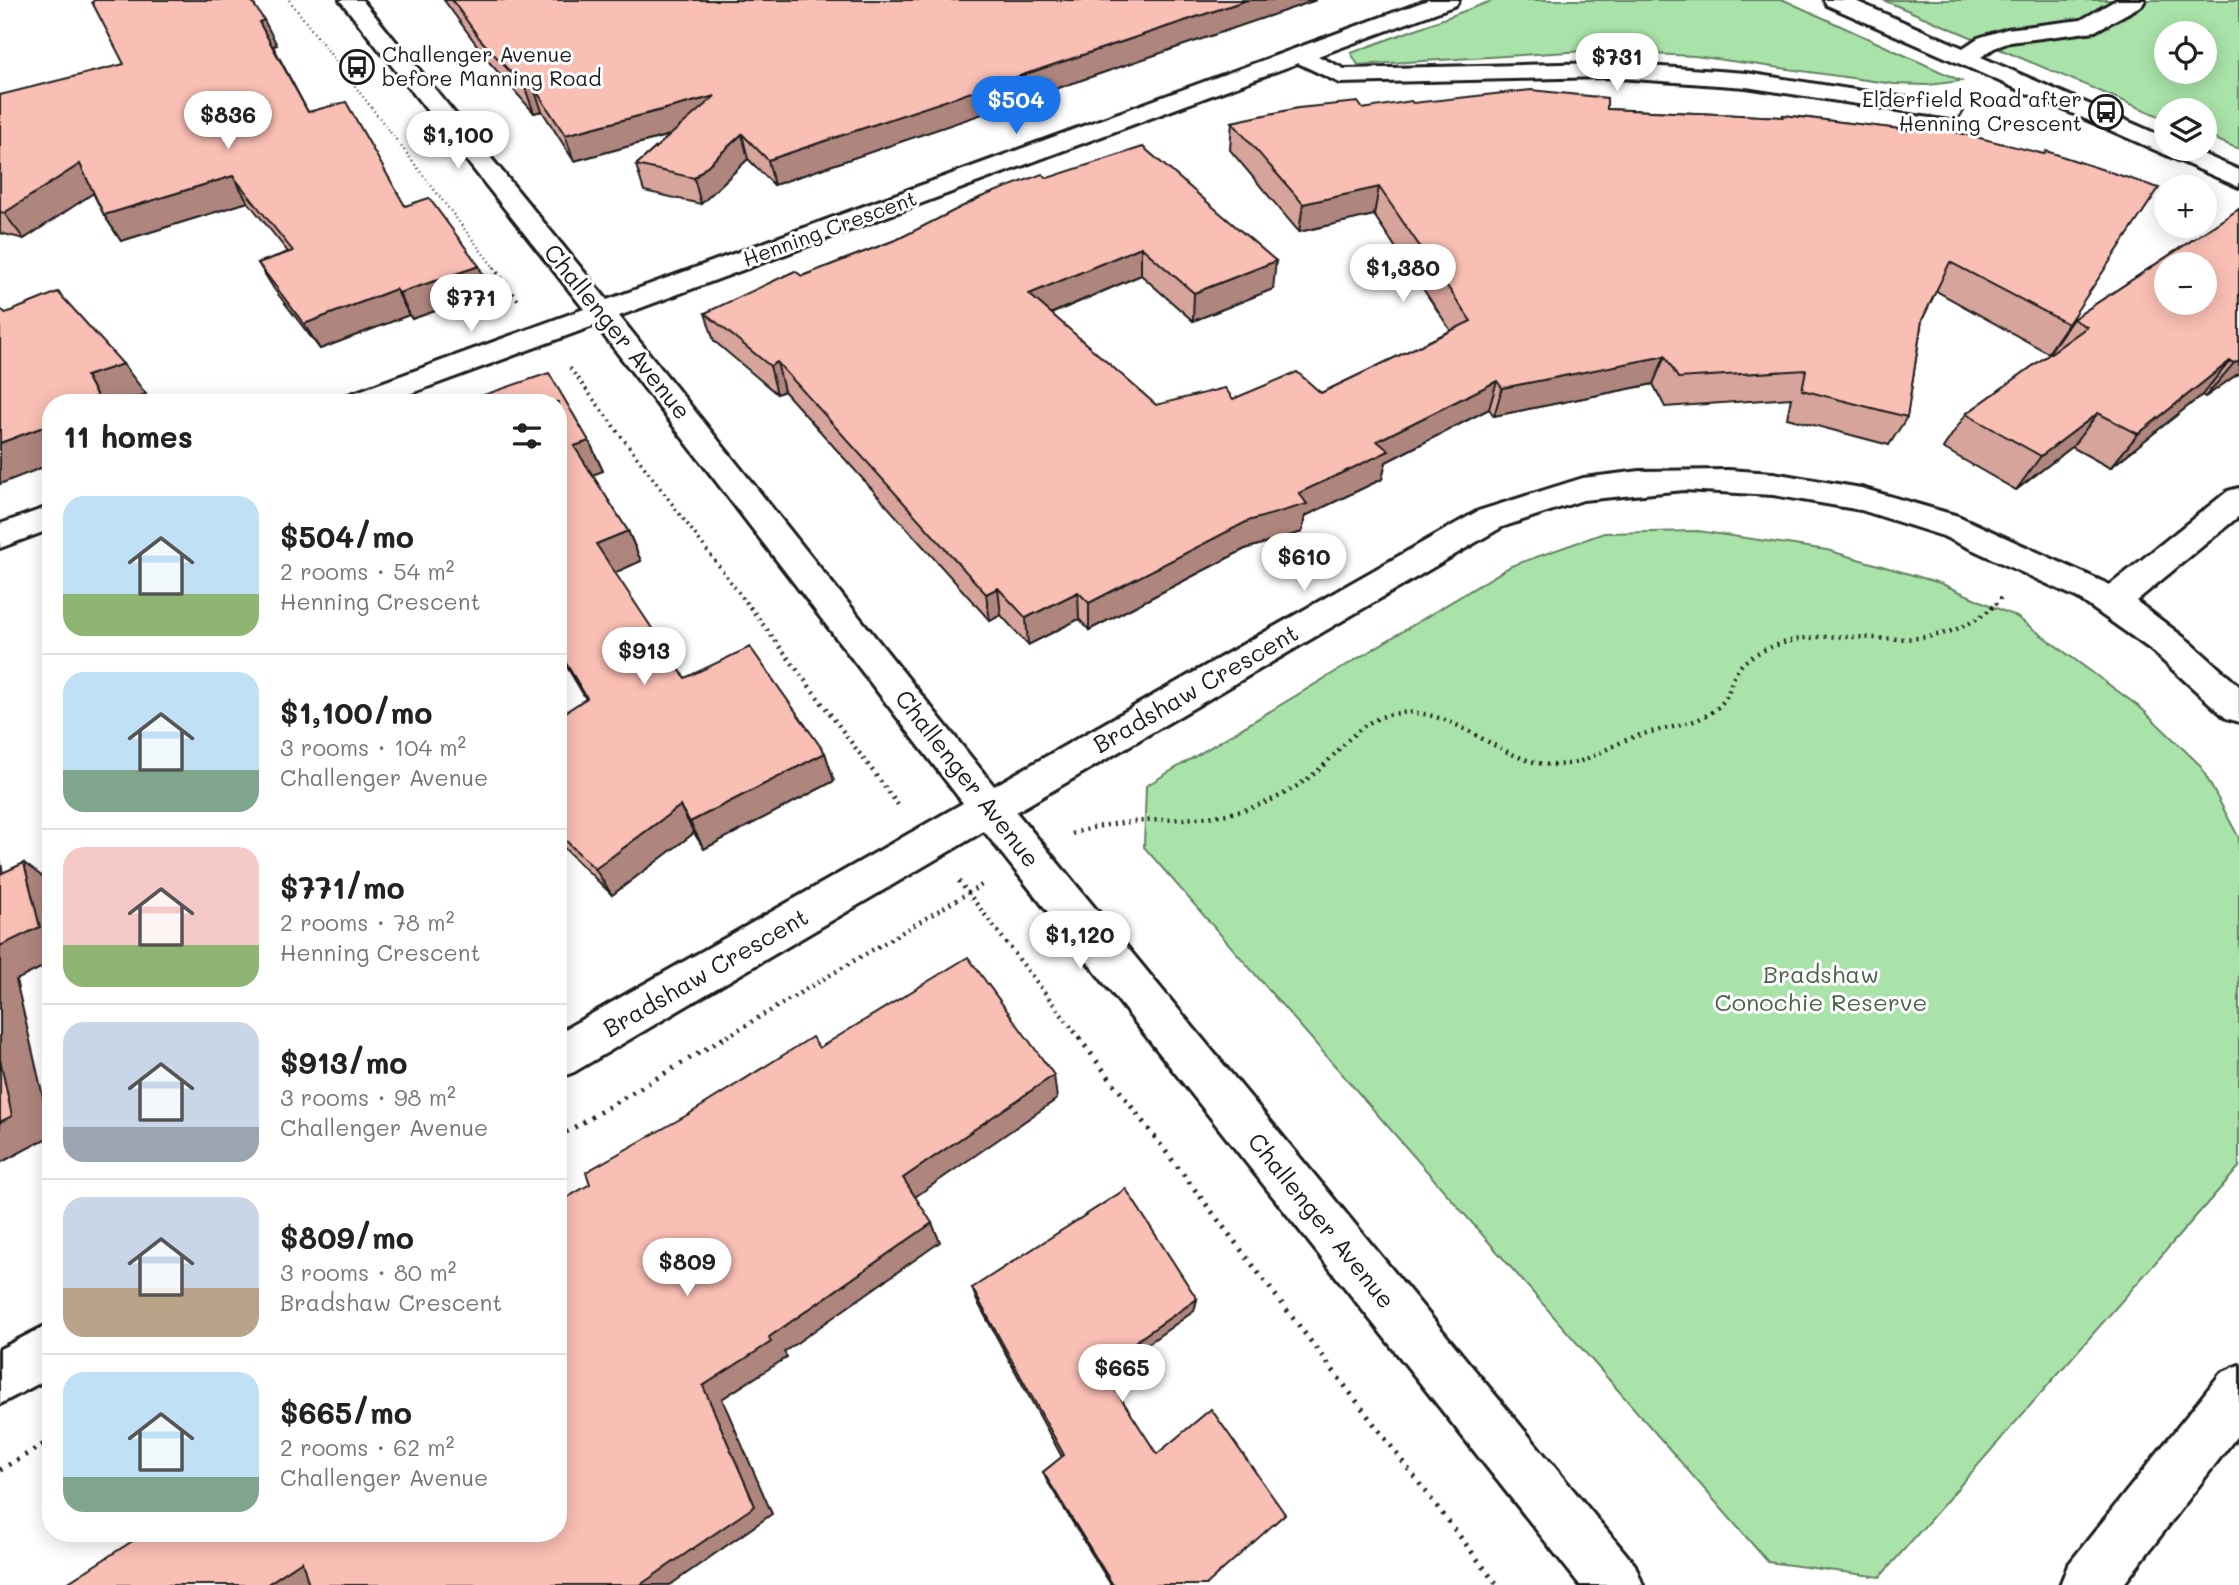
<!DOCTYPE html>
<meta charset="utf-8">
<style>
:root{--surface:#fff;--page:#f2f2f2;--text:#222;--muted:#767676;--line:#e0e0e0;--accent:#1a73e8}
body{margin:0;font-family:Mali,sans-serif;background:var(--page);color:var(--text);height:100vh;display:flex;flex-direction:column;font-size:26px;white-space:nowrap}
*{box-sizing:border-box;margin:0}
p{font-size:23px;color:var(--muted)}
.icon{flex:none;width:38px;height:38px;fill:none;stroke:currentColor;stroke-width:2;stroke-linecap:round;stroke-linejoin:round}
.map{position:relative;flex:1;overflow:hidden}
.side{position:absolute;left:42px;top:394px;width:525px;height:1148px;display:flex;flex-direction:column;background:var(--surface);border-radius:28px;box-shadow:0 4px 18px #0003}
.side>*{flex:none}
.controls{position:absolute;left:2154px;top:21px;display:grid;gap:14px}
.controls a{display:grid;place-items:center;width:63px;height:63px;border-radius:50%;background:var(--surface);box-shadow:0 4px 18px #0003;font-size:35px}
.price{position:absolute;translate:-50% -60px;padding:0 16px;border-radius:24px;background:#fff;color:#222;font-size:23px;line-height:46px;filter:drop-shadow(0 2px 4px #0008)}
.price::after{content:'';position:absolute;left:50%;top:42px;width:21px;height:16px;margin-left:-10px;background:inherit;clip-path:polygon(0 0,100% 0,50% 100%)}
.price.selected{background:var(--accent);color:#fff}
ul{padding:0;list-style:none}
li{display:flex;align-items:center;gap:21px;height:175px;padding:0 21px}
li+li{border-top:2px solid var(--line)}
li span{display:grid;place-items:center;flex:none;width:196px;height:140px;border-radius:21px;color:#555}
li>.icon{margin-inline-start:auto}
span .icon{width:84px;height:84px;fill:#fffc;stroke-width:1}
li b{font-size:30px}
h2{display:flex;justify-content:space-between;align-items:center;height:84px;padding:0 21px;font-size:30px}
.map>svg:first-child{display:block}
.green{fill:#a9e3a9;stroke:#628062;stroke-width:2;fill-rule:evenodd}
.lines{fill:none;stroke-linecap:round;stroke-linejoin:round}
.minor-casing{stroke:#1c1c1c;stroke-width:6}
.path-far3{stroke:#1c1c1c;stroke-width:2.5;stroke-dasharray:1 3.5;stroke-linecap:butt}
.path-far2{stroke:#1c1c1c;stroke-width:3.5;stroke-dasharray:2 4.5;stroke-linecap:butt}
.path-far1{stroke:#1c1c1c;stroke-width:4.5;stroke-dasharray:2 5;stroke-linecap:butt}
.path{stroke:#1c1c1c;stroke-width:5;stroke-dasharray:2.5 7;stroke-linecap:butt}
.minor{fill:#fff;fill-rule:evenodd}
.wall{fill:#d7a49b;stroke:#1c1c1c;stroke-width:2}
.shaded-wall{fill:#af867e;stroke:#1c1c1c;stroke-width:2}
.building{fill:#fabfb4;stroke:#1c1c1c;stroke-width:2;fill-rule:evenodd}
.labels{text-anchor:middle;stroke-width:6;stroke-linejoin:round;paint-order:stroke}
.far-poi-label{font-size:21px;fill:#1c1c1c;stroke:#fff;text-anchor:start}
.far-street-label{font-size:21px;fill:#1c1c1c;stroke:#fff}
.street-label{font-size:24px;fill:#1c1c1c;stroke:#fff}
.park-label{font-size:24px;fill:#4d624d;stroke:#fff}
</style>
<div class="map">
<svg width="2239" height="1585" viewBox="0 0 2239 1585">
<rect width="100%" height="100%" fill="#fff"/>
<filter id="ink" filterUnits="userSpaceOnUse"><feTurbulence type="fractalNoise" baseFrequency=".0143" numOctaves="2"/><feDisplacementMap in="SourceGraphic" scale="14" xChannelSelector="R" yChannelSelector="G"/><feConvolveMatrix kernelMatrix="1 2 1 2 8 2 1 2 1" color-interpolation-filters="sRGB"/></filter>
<g filter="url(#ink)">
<g class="green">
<path d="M1494,0H1784L1961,81L1928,85L1894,84L1695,56L1585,51L1358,65L1351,53Z"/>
<path d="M1883,0H2239V149L2205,135V110H2166V119ZM2166,33H2205V72H2166Z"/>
<path d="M1698,531L1827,550L1940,583L2017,617L2142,709L2200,765L2239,838V1167L1880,1577L1768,1562L1144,847L1146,786L1511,566L1604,533Z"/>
</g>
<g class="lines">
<g class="minor-casing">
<g id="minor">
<path d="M340,0H362L607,300L1428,0H1459L1456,5L1318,56L1344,69L1605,63L1746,73L1958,106L1962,111L1958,116L1950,118L1746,87L1605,77L1340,83L1298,63L619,316L994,786L1478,511L1583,478L1640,471L1728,470L1773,473L1861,488L1958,516L2110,585L2228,491L2239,488V516L2136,601L2191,643L2239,686V722L2226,718L2150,649L2078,598L1943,536L1861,510L1773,495L1684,490L1583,500L1502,527L1016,812L1635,1565L1643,1585H1580L984,831L574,1072L558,1078V1033L963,803L596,325L387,402H344L348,395L584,309Z"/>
<path d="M1824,0H1853L1963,48L1978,38L2007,29L2081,20L2116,0H2145L2142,5L2095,31L2010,42L1994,48L1981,57L2166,138V149H2191L2239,170V187L1827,5Z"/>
<path d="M51,506V529L0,548V524Z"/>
<path d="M51,1323V1377L0,1404V1349Z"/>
<path d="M2239,1365V1433L2123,1585H2060L2068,1565L2221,1373Z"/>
</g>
</g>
<path class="path-far3" d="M289,0L495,269"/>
<g class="path-far2">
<path d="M493,267L518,300"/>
<path d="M570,368L751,609"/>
<path d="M1991,609L2002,597"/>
</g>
<g class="path-far1">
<path d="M750,607L899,806"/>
<path d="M1072,834C1135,811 1203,829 1264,803C1285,795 1305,782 1322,767C1345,745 1360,720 1393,714C1453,703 1495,761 1552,765C1560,765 1570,764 1578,762C1596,756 1613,745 1631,738C1657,728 1694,727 1716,709C1731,696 1728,687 1736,673C1743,659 1760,651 1774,646C1851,618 1922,667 1993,607"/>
<path d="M959,881L1081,1040"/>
<path d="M721,1040L985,883"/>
</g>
<g class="path">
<path d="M1079,1038L1497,1585"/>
<path d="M558,1137L724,1038"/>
<path d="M0,1470L51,1440"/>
</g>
<use href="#minor" class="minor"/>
</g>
<g class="wall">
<path d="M444,0H1316L774,185L748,159L701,204L644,191L636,165L670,135L574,161L542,111L534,113L490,63Z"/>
<path d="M277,45L273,46L308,112L405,206L479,266L490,292L412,319L409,315L320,349L274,289L258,263L288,252L248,202L121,241L104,215L93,193L24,239L0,233V95Z"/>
<path d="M1413,103L1607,109L1782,117L1783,115L1907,130L1911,121L2068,324L2048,353L1936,291L1922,320L1907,417L1889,445L1787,418L1791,398L1665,407L1653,384L1494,416L1489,409L1386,462L1382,479L1305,516L1302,532L1245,549L1089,630L1079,619L1028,645L1001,615L990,621L784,391L777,394L714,341L705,313L898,239L1048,178L1273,289L1193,321L1141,275L1051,314L1156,405L1321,393L1451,331L1374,215L1299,232L1230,150L1232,122L1363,109Z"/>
<path d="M2239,209V373L2205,397L2202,395L2110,468L2072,447L2016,490L1943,448L1966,414L2050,354L2049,353L2073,319Z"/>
<path d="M558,402L589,441L603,471L592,475L628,531L641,561L614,573L685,678L825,753L834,781L704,849L694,833L612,895L558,842V717L586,699L558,652Z"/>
<path d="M972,1288L1197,1299L1194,1311L1105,1374L1206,1585H1111L1046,1479L1043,1472L1062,1457L977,1301Z"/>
</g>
<g class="shaded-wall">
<path d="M1247,0H1316L774,185L768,160Z"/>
<path d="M264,20L277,45L272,46L259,22Z"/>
<path d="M533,86L542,111L534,113L525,88Z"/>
<path d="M715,96L721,121L574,161L565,135Z"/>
<path d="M742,134L748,159L701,204L694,178Z"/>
<path d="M80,164L98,190L24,239L4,213Z"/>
<path d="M233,176L248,202L121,241L104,215Z"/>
<path d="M1379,187L1374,215L1299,232L1303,204Z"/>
<path d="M1141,247V275L1031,322L1029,294Z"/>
<path d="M1276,261L1273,289L1193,321L1194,293Z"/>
<path d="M479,266L490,292L412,319L399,293Z"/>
<path d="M396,289L409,315L320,349L304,324Z"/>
<path d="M1665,356L1653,384L1494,416L1502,388Z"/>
<path d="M2239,360V373L2205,397L2234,363Z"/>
<path d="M2230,361L2202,395L2110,468L2138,434Z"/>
<path d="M777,362L784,391L777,394L770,366Z"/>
<path d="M123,364L146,394L121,402H100L86,376Z"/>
<path d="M1497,381L1489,409L1386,462L1382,479L1305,516L1302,532L1245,549L1089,630V603L1299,493L1377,441Z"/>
<path d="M2098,413L2072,447L2016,490L2041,456Z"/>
<path d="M51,424V464L0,484V443Z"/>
<path d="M589,441L603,471L587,477L574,446Z"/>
<path d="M628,531L641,561L610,575L596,544Z"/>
<path d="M998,588L1001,615L990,621L986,594Z"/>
<path d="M1078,592L1079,619L1028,645L1026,618Z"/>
<path d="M825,753L834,781L704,849L690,822Z"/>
<path d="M680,806L694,833L612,895L595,869Z"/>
<path d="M0,859L11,911L0,903Z"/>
<path d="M24,863L51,883V963L16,980L51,1131V1136L0,1163V946Z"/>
<path d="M1054,1075L1057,1099L912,1199L903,1178Z"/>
<path d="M932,1223L940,1242L784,1352L787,1357L722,1399L772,1514L670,1585H640L703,1386L769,1337Z"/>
<path d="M1197,1299L1194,1311L1101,1377L1100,1366Z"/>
<path d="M302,1561L315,1585H266Z"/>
</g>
<g class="building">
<path d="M95,0H251L264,20L259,22L308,112L346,102L405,206L429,198L479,266L399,293L396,289L304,324L258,263L293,251L233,176L104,215L80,164L4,213L0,212V95L124,64L92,2Z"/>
<path d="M452,0H1247L768,160L742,134L694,178L636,165L715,96L565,135L533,86L525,88L480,39Z"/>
<path d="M1531,90L1607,98V109L1783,117V115L1908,130L1911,121L2044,154L2046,151L2159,188L2068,324L1950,262L1922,320L1907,417L1802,390L1806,370L1678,378L1665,356L1502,388L1497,381L1377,441L1389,451L1299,493L1307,504L1248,521L1089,603L1078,592L1026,618L998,588L986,594L777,362L770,366L705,313L795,271L802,276L898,239L981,197L1042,174L1048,178L1143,147L1276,261L1194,293L1141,247L1029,294L1156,405L1225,388L1233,399L1297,372L1321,393L1471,321L1379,187L1303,204L1232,122L1298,108L1358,102L1363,109L1411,101L1413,103Z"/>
<path d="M2239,209V360L2234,363L2230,361L2138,434L2098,413L2041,456L1966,414L2087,327L2073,319ZM2166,264H2205V303H2166Z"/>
<path d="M58,292L123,364L86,376L100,402H51V424L0,443V309L6,313Z"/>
<path d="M549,373L589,441L574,446L628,531L596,544L685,678L750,647L825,753L690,822L680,806L595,869L558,833V717L587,698L558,650V402H463Z"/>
<path d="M24,863L40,927L0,946V874Z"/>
<path d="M968,957L1054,1075L903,1178L932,1223L769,1337L771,1342L703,1386L755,1506L640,1585H309L302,1561L266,1585H64L145,1533H558V1203L590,1184L586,1172L689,1114L812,1037L819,1048Z"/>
<path d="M0,1059L12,1116L0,1122Z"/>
<path d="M1126,1189L1197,1299L1100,1366L1157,1454L1211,1409L1285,1514L1206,1585H1113L1043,1472L1064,1455L972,1288Z"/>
</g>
</g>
<defs>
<g id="bus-ring" transform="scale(1.75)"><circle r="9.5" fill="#fff" stroke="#1c1c1c" stroke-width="1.5"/><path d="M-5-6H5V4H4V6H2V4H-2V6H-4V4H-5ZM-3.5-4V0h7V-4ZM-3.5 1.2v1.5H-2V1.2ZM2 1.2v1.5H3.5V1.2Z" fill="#1c1c1c"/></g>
</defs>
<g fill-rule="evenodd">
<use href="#bus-ring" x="357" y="67"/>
<use href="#bus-ring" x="2106" y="112"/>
</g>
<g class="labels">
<g class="far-poi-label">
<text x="382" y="62">Challenger Avenue<tspan x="382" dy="24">before Manning Road</tspan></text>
<text x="2082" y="107" text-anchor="end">Elderfield Road after<tspan x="2082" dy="24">Henning Crescent</tspan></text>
</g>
<g class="far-street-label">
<text transform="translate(830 229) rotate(-20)" y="7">Henning Crescent</text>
</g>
<g class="street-label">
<text transform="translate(617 332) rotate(51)" y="8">Challenger Avenue</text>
<text transform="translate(1196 689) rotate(-30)" y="8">Bradshaw Crescent</text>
<text transform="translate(967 779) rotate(52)" y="8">Challenger Avenue</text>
<text transform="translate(706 973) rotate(-30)" y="8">Bradshaw Crescent</text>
<text transform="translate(1321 1221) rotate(51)" y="8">Challenger Avenue</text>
</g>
<g class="park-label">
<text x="1821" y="983">Bradshaw<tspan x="1821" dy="28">Conochie Reserve</tspan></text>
</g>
</g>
</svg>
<div class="controls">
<a><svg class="icon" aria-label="locate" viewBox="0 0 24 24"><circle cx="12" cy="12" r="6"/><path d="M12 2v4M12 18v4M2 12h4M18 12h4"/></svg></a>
<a><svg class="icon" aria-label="layers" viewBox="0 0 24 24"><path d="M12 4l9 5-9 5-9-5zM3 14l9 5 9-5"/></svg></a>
<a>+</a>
<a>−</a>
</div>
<b class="price" style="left:1617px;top:93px">$731</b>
<b class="price selected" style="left:1016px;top:136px">$504</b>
<b class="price" style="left:228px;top:151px">$836</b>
<b class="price" style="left:458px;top:171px">$1,100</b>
<b class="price" style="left:1403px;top:304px">$1,380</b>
<b class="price" style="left:471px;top:334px">$771</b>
<b class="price" style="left:1304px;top:593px">$610</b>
<b class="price" style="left:644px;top:687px">$913</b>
<b class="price" style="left:1080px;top:971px">$1,120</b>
<b class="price" style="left:687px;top:1298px">$809</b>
<b class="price" style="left:1122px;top:1404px">$665</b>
<section class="side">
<h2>11 homes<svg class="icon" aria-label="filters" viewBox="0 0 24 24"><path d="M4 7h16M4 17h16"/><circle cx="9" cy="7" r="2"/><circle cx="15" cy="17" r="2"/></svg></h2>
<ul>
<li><span style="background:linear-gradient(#bfe0f5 70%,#8fb573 0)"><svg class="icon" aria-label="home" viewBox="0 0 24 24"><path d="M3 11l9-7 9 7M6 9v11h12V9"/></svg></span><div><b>$504/mo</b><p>2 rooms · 54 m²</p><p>Henning Crescent</p></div></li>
<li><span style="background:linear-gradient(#bfe0f5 70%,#7fa58c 0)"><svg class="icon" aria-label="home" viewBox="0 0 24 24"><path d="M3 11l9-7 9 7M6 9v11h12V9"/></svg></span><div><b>$1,100/mo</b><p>3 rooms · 104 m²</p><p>Challenger Avenue</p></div></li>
<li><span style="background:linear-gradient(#f6c9c9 70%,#8fb573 0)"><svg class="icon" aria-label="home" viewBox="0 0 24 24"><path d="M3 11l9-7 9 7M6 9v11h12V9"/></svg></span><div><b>$771/mo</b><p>2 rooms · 78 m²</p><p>Henning Crescent</p></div></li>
<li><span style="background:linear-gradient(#c9d6e8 75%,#9aa5b1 0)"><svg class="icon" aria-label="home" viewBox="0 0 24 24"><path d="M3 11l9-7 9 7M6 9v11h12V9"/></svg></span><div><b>$913/mo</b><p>3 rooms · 98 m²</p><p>Challenger Avenue</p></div></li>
<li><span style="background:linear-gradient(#c9d6e8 65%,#b9a48a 0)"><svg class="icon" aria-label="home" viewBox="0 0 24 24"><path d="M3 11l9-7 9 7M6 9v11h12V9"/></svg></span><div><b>$809/mo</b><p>3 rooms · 80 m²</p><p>Bradshaw Crescent</p></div></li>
<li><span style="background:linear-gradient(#bfe0f5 75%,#7fa58c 0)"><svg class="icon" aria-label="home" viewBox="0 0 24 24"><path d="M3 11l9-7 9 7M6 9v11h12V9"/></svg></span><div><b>$665/mo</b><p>2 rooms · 62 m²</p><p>Challenger Avenue</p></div></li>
</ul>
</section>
</div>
